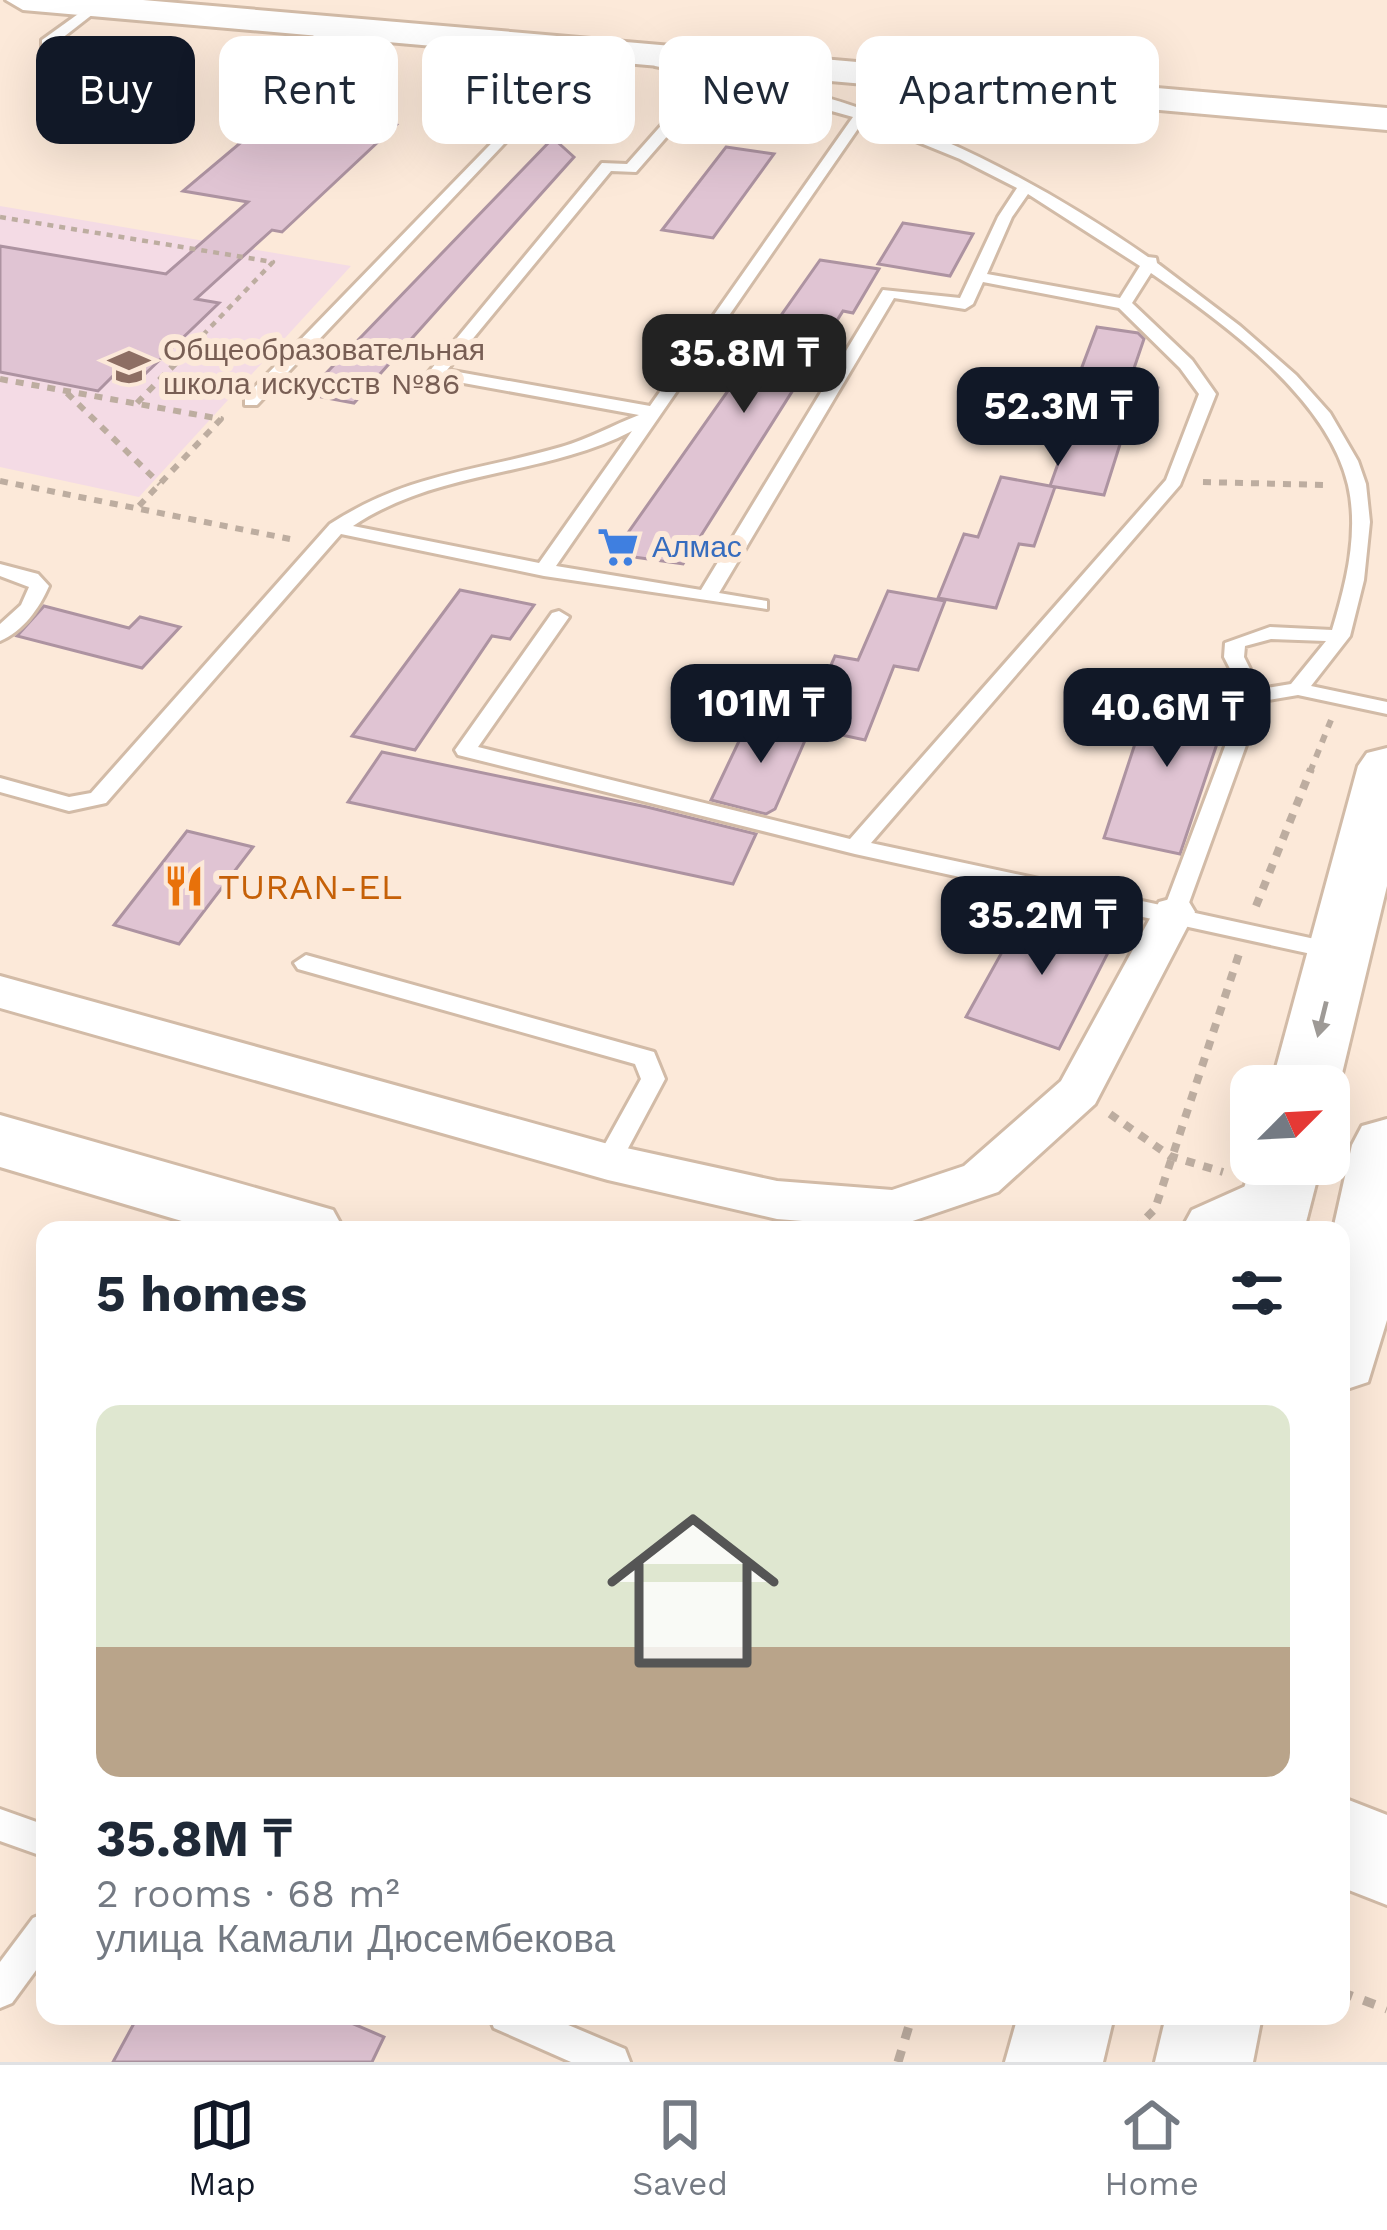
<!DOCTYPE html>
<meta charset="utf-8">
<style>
:root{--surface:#fff;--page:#f6f6f7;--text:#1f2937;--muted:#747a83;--line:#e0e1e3;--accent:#111827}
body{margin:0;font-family:"Work Sans",sans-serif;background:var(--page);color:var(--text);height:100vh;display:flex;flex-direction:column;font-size:45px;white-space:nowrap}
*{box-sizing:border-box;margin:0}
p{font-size:39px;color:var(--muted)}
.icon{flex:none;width:66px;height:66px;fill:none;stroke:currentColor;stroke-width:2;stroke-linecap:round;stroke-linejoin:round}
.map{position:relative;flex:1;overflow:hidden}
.sheet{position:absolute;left:36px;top:1221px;width:1314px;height:804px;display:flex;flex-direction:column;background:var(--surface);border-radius:24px;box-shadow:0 12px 48px #0002}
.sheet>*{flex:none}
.top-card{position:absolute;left:36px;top:36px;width:1317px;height:108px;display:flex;gap:24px}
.needle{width:78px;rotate:66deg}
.buttons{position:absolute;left:1230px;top:1065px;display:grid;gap:24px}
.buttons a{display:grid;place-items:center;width:120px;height:120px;border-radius:24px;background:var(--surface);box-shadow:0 12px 48px #0002;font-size:60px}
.price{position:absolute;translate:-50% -102px;padding:0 27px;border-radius:24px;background:var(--accent);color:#fff;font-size:39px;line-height:78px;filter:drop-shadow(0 3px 6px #0008)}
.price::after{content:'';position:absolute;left:50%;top:72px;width:36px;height:27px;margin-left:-18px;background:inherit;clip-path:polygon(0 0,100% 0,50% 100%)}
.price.on{background:#222;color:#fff}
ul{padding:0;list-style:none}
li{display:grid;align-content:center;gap:24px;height:636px;padding:0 60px}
li span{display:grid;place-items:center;height:372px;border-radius:24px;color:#555}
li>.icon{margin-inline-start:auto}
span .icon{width:216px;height:216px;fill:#fffc;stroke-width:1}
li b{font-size:51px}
h2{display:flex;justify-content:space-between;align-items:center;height:144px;padding:0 60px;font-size:51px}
.pill{padding:0 42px;border-radius:24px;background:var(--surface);box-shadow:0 12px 48px #0002;font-size:42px;line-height:108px}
.pill.on{background:var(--accent);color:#fff}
.tabs{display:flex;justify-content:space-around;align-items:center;height:168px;border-top:3px solid var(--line);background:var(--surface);font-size:33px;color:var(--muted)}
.tabs a{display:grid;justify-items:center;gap:6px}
.tabs .on{color:var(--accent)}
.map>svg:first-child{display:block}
.education{fill:#f4dbe5}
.building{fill:#e0c4d3;stroke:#ad93a1;stroke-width:3}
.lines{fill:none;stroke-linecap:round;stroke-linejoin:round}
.service-casing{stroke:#d2bba7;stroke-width:6}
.minor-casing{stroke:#d2bba7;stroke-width:6}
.secondary-casing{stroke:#d2bba7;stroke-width:6}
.primary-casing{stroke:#d2bba7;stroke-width:6}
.trunk-casing{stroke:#d2bba7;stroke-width:6}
.path-far3{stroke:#bdada0;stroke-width:4.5;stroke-dasharray:6 6;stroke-linecap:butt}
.path-far2{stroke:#bdada0;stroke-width:6;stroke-dasharray:8 8;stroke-linecap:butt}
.path-far1{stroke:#bdada0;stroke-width:8;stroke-dasharray:9 9;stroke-linecap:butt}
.path{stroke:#bdada0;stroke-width:9;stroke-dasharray:12 12;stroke-linecap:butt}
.service{fill:#fff;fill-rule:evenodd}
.minor{fill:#fff;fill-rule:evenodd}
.secondary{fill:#fff;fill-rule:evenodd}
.primary{fill:#fff;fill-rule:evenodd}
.trunk{fill:#fff;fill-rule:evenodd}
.oneway{fill:#9e9a96}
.labels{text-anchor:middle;stroke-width:12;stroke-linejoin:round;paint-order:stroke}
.far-education-label{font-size:30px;fill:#785e54;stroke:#fce9d9;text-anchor:start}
.far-shop-label{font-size:30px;fill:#366cbe;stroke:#fce9d9;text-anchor:start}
.food-label{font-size:36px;fill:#c56008;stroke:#fce9d9;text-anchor:start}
</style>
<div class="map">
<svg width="1387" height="2062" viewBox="0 0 1387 2062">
<rect width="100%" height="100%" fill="#fce9d9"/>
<path class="education" d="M0,206L351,266L139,497L0,467Z"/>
<g class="building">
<path d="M283,107L396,125L282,232L272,230L196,299L219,303L143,376L118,371L98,391L0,372V246L166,274L248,202L183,191Z"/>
<path d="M553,138L574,157L354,403L306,394Z"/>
<path d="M726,147L774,154L713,238L662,230Z"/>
<path d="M903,223L973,234L950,276L878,264Z"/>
<path d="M820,260L879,269L853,313L843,311L683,564L613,554Z"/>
<path d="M1097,327L1138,333L1144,339L1129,383L1158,388L1141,441L1122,438L1104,495L1050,486L1055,487L1034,546L1019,544L996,608L938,598L964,534L978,537L1001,477L1050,486L1089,377L1079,375Z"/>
<path d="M460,590L534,605L510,639L492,636L415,750L352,736Z"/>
<path d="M888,591L945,601L918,670L894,666L865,740L804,727L835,656L858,660Z"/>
<path d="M44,606L129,628L140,617L180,627L142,668L17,636Z"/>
<path d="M1154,686L1231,702L1180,854L1104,838Z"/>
<path d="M750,718L810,729L775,809L766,814L711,800Z"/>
<path d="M382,752L647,807L756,834L733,884L348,802Z"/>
<path d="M187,831L253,847L179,944L114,925Z"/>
<path d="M1027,907L1117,935L1059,1049L966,1017Z"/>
<path d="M138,2016H335L384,2037L372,2062H113Z"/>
</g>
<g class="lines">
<g class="service-casing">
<g id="service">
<path d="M92,4L102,7L52,46H42V40Z"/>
<path d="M326,25L337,28L281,77H271V71Z"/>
<path d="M486,39L498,42L440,98H430V92Z"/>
<path d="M585,47L609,54L602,58L588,55L257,405H245V397Z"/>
<path d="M660,59C728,73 799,87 865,110C966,144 1060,196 1148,257L1156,258L1157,263L1240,326L1296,375L1330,413L1358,461L1366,484L1370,522L1364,580L1350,636L1311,686L1387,702V714L1298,695L1262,701L1186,911L1347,946L1351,952L1347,958L1339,960L855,854L458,755L455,750L552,613L559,611L569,617L478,747L850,839L1166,480L1199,394L1180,368L1119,308L983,282L973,304L965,309L894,298L719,593L767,601V609L544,576L341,534L106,803L69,811L0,792V778L69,797L91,793L330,524C409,473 475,472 561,447C589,439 613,425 639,415L436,378L428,373L602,163L627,164L705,76L655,66L653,63ZM717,79L853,117L650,406L447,370L611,171L636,172ZM864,120L960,159L1017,188L998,217L960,298L883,290L701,590L556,566ZM1028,194L1140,266L1120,298L987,274L1012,217ZM1151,273C1221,321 1328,398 1348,485C1359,533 1346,584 1332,630L1270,627L1225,643L1224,657L1244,696L1165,906L871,843L1180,485L1216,394L1192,360L1132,303ZM632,431L539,563L353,526C438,469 543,477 632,431ZM1271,639L1326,641L1291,684L1260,689L1244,657L1245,646Z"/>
<path d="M0,564L38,574L49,586C39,609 23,631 0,641V624L21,605L29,587L0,576Z"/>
<path d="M306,955L654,1052L665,1079L617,1169H599L595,1162L641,1079L635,1064L298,969L294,963Z"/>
<path d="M0,1809L45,1825V1857L0,1841Z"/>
<path d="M45,1913V1958L12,2003L0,2008V1962L33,1918Z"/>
<path d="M489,2016H547L625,2049L630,2062H571L494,2028Z"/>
</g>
</g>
<g class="minor-casing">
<path id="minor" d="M1174,898L1189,902L1195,912L1095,1104L998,1192L892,1228L777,1219L608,1180L0,1008V976L608,1144L777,1181L892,1190L964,1166L1061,1081L1159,902Z"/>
</g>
<g class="secondary-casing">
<g id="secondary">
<path d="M6,0H143L1387,108V130L23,10Z"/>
<path d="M1341,1797L1387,1815V1905L1341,1887Z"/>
</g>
</g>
<g class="primary-casing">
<g id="primary">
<path d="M0,1115L333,1210L344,1230H212L0,1167Z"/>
<path d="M1275,1173L1300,1181L1311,1201C1287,1245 1225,1230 1181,1230L1192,1210Z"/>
</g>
</g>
<g class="trunk-casing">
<g id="trunk">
<path d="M1387,748V886L1339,1086L1329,1104V1086H1271L1358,766L1367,753Z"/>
<path d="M1387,1119V1320L1368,1382L1341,1391V1230H1333L1352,1145L1362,1126Z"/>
<path d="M1251,1164H1321L1304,1230H1232Z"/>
<path d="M1018,2016H1114L1103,2062H1005Z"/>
<path d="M1166,2016H1262L1253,2062H1155Z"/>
</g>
</g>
<path class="path-far3" d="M0,217L273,262L201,337"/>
<g class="path-far2">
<path d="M0,379L221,419L137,508"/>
<path d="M67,393L160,484"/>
<path d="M137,403L204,334"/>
<path d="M0,481L290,539"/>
<path d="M1203,482L1326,485"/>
<path d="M1310,772L1331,720"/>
</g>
<g class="path-far1">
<path d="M1256,906L1311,769"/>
<path d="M1110,1114L1170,1156L1223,1172"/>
<path d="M1134,1230L1155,1209L1239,954"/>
</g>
<g class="path">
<path d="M1341,1992L1387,2009"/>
<path d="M898,2062L912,2016"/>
</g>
<use href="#service" class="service"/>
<use href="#minor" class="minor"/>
<use href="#secondary" class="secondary"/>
<use href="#primary" class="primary"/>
<use href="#trunk" class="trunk"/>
</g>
<defs><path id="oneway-solid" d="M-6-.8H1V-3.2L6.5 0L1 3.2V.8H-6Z" transform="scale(3)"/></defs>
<use class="oneway" href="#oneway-solid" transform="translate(1322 1019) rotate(104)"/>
<defs>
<g id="school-bare" transform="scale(3.24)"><path d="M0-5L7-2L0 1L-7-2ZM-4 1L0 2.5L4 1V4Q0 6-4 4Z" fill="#8d6e63" stroke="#fce9d9" stroke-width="2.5" paint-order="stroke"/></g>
<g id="supermarket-bare" transform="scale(3.24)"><path d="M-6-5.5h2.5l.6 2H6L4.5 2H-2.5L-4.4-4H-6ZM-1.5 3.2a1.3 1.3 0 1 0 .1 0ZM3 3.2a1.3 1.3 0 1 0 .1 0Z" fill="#3f7fe0" stroke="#fce9d9" stroke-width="2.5" paint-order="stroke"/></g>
<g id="restaurant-bare" transform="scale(3.24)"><path d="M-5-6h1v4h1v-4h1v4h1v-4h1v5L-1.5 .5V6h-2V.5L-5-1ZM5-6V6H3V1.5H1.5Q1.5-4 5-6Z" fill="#e8710a" stroke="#fce9d9" stroke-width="2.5" paint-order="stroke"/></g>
</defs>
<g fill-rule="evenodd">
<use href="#school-bare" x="129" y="367"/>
<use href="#supermarket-bare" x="618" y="547"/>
<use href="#restaurant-bare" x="184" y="886"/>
</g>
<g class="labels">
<g class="far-education-label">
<text x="163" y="360">Общеобразовательная<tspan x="163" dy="34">школа искусств №86</tspan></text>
</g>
<g class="far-shop-label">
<text x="652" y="557">Алмас</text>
</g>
<g class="food-label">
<text x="218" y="899">TURAN-EL</text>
</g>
</g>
</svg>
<div class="buttons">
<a><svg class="needle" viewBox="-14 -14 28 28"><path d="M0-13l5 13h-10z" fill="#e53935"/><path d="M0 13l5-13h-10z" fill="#747a83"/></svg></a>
</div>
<b class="price on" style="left:744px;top:416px">35.8M ₸</b>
<b class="price" style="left:1058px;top:469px">52.3M ₸</b>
<b class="price" style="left:761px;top:766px">101M ₸</b>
<b class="price" style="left:1167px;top:770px">40.6M ₸</b>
<b class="price" style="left:1042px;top:978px">35.2M ₸</b>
<div class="top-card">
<a class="pill on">Buy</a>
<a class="pill">Rent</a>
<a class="pill">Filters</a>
<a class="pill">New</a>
<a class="pill">Apartment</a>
</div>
<section class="sheet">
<h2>5 homes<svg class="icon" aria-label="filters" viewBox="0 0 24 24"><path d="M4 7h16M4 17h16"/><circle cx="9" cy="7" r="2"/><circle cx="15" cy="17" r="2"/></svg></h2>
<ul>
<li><span style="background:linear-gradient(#dfe7d0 65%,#b9a48a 0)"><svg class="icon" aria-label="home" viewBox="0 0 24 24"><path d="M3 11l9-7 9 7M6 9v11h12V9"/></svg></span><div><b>35.8M ₸</b><p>2 rooms · 68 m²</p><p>улица Камали Дюсембекова</p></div></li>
</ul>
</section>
</div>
<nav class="tabs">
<a class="on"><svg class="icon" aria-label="map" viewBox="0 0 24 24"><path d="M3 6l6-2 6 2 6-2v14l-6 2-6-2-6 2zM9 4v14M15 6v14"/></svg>Map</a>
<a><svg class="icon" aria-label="saved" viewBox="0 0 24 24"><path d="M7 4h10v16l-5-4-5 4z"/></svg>Saved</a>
<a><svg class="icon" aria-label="home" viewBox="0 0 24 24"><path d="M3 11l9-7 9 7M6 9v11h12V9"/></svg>Home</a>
</nav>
